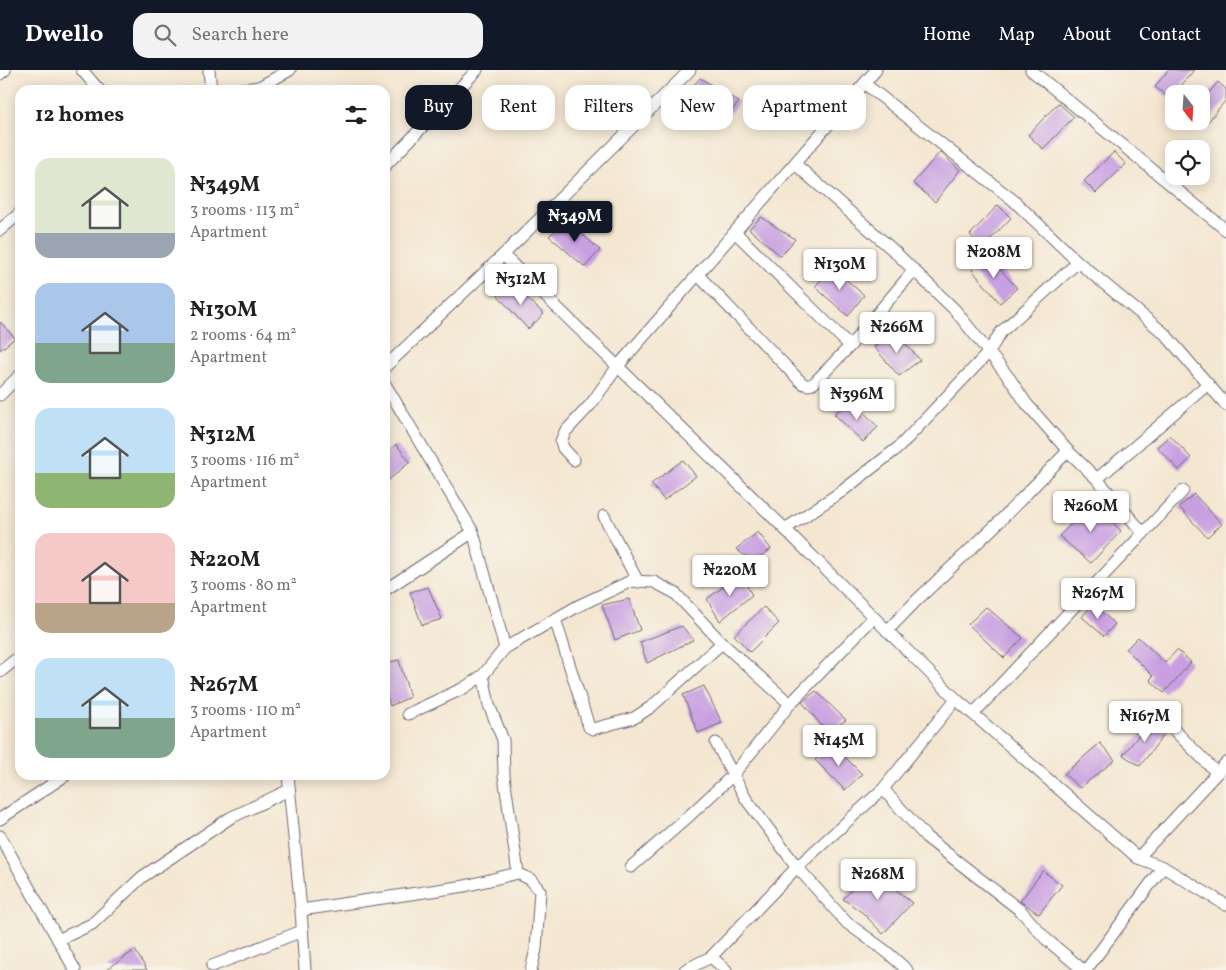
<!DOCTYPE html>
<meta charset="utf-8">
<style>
:root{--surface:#fff;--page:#f2f2f2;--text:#202124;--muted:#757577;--accent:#111827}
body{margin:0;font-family:Vollkorn,serif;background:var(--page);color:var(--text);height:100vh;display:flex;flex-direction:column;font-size:19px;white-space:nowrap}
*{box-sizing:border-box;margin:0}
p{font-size:16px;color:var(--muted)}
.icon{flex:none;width:28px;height:28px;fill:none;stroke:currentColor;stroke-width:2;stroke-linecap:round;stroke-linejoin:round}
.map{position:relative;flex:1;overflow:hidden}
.panel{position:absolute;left:15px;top:15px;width:375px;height:695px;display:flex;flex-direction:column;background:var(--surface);border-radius:15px;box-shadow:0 2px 12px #0003}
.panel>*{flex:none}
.guide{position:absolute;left:405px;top:15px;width:475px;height:45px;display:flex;gap:10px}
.needle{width:32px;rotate:163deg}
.fabs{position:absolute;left:1165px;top:15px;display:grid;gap:10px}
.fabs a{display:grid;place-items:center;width:45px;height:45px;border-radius:10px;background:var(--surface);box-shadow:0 2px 12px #0003;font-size:25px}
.price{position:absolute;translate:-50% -42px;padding:0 11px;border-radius:5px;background:#fff;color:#222;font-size:16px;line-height:32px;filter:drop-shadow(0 1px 2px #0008)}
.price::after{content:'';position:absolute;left:50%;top:30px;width:15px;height:11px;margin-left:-8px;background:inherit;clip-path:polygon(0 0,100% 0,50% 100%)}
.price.on{background:var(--accent);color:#fff}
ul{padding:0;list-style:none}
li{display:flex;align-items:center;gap:15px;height:125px;padding:0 20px}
li span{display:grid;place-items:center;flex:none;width:140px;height:100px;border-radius:15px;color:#555}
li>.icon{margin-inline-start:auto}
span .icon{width:60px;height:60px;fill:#fffc;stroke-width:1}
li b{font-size:21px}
h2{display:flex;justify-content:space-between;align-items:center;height:60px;padding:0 20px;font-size:21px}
.pill{padding:0 18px;border-radius:15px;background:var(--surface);box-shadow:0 2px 12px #0003;font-size:18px;line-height:45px}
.pill.on{background:var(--accent);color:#fff}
header{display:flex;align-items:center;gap:30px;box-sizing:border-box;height:70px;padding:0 25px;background:var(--accent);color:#fff}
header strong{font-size:24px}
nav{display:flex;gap:28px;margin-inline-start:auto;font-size:18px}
.search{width:350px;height:45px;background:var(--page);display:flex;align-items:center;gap:12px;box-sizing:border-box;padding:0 18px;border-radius:15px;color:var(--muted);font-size:19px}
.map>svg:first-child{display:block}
.building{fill:#c8a0e1}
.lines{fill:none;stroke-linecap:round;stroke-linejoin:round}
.minor-casing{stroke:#6c6770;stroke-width:13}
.minor{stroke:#fff;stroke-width:11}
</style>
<header>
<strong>Dwello</strong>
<div class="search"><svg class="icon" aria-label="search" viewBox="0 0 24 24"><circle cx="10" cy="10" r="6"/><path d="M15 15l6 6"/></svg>Search here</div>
<nav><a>Home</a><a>Map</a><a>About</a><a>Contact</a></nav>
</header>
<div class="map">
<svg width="1226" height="900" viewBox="0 0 1226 900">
<rect width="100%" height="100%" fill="#f7f3e8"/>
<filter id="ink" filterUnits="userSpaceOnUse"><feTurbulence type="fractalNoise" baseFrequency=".02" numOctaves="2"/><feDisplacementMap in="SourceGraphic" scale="10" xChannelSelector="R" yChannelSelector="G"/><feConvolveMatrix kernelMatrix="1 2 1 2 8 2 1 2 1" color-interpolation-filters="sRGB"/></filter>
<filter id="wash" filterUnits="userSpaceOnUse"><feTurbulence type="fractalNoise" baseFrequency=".0096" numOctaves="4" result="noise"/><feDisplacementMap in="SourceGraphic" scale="20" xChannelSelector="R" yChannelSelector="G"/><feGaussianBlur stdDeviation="1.12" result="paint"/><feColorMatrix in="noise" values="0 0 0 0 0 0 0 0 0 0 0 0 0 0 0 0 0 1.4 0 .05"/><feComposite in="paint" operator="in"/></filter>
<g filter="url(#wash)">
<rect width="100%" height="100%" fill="#f4e7d2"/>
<g id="blocks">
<g class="building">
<path d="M1168,0H1194L1174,24L1171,29L1155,17Z"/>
<path d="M700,8L739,32L725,49L688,22Z"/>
<path d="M1218,12L1226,19V30L1206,54L1201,50V32Z"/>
<path d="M1058,33L1074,47L1043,79L1028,65Z"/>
<path d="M940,82L960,100L935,132L913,113Z"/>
<path d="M1114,82L1126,94L1096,123L1084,111Z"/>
<path d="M998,135L1011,148L983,177L970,165Z"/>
<path d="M761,147L795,169L781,186L749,159Z"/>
<path d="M566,150L600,180L585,197L549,166Z"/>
<path d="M987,185L1017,218L1000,233L972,200Z"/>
<path d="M831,197L864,225L848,246L815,217Z"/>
<path d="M510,212L544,244L528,259L498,226Z"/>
<path d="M0,252L15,268L0,280Z"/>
<path d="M896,263L920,290L899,306L874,277Z"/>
<path d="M852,330L878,357L863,372L834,344Z"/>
<path d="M1170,365L1191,388L1179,400L1157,377Z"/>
<path d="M396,374L410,392L385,413V384Z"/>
<path d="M683,390L696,406L664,430L651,414Z"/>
<path d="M1194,424L1222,454L1207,467L1179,437Z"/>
<path d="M1093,432L1121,461L1091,493L1059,466Z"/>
<path d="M758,462L771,479L753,492L736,479Z"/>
<path d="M740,504L752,525L720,551L707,529Z"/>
<path d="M428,517L442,549L422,555L410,522Z"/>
<path d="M629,529L640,560L615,570L602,535Z"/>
<path d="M1093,534L1115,554L1104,566L1082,547Z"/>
<path d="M764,537L779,553L750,582L734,565Z"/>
<path d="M986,537L1023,568L1004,588L968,554Z"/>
<path d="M682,556L693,570L647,593L640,572Z"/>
<path d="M1138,567L1165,593L1177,580L1191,592L1164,623L1150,610L1153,606L1126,579Z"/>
<path d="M399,590L410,627L390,636L385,618V593Z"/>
<path d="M704,616L722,653L698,663L683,625Z"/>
<path d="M816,621L846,650L827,662L802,632Z"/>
<path d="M1151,650L1166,662L1140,696L1123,685Z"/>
<path d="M1100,673L1115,690L1080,718L1064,704Z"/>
<path d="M833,675L862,704L845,720L815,690Z"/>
<path d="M871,799L912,833L883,864L863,843L843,829Z"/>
<path d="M1043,801L1062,815L1039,844L1020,831Z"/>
<path d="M135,880L147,900H106Z"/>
</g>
</g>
</g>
<g filter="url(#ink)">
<use href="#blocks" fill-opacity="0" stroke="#6c6770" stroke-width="1"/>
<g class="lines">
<g class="minor-casing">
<g id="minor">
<path d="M82,0L99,20"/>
<path d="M209,0L211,20"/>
<path d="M1031,0L1226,160"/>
<path d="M0,4L5,0"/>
<path d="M865,14L1013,130L1078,192L1165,264L1226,335"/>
<path d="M236,20L259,17L290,0"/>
<path d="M795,94L893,180L955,240L1010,309L1026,333L1068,381L1097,409L1143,463"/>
<path d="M385,96L477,0"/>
<path d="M0,160L20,143"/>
<path d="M735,162L850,276"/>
<path d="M503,185L785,459L956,629L1138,788L1163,797L1226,835"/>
<path d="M698,205L801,312C806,316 809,316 814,313L850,276L914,200"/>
<path d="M385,297L503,185L690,0"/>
<path d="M385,314L473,462L385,520"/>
<path d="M0,325L20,305"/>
<path d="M574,390L563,378L561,371L565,362L591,334L618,296L876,0"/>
<path d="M1097,409L1208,314"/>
<path d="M604,446L638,512"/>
<path d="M785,459L841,422L899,377L988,283L1001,262L1078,192"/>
<path d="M473,462L505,578"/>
<path d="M555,549L589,657L593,659L634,648L651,637L722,573L790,634"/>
<path d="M887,561L917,530L995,456L1068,381"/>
<path d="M0,602L20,586"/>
<path d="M1156,642L1217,703"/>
<path d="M408,644L464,618L483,605L505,578L578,536L631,511L654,512L675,523L722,573"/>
<path d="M973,644L1183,421"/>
<path d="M716,673L746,729L797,797L847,853L887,882L907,900"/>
<path d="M288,705L301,840L305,900"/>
<path d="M883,719L926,767L1021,841L1046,869L1083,900"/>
<path d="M0,749L66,705"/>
<path d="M0,766L75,900"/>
<path d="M1138,788L1226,693"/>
<path d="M631,797L690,745L733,705L790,634L873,548"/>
<path d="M518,803L531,810L540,821L536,879L531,900"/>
<path d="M301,840L465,816L518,803L504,706L503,670L489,635L483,605"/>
<path d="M58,870L92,854L142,807L230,748L289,720"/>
<path d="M711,887L726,900"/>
<path d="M212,896L302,861"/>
<path d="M685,900L711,887L797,797L883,719L956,629"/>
<path d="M1086,900L1163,797"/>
</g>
</g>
<use href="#minor" class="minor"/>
</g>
</g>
</svg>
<div class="fabs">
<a><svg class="needle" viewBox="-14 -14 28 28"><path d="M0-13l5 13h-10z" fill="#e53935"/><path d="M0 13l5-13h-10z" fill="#757577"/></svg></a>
<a><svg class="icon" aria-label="locate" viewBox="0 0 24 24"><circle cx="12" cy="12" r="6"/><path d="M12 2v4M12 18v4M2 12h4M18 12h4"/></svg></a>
</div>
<b class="price on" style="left:575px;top:173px">₦349M</b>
<b class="price" style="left:994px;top:209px">₦208M</b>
<b class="price" style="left:840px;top:221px">₦130M</b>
<b class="price" style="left:521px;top:236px">₦312M</b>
<b class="price" style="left:897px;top:284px">₦266M</b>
<b class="price" style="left:857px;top:351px">₦396M</b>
<b class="price" style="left:1091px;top:463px">₦260M</b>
<b class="price" style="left:730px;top:527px">₦220M</b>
<b class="price" style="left:1098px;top:550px">₦267M</b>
<b class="price" style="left:1145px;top:673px">₦167M</b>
<b class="price" style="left:839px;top:697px">₦145M</b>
<b class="price" style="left:878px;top:831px">₦268M</b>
<div class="guide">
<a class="pill on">Buy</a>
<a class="pill">Rent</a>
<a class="pill">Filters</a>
<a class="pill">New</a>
<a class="pill">Apartment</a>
</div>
<section class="panel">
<h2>12 homes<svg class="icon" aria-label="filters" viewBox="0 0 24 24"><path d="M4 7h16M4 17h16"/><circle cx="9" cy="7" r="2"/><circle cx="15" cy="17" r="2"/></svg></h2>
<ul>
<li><span style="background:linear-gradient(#dfe7d0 75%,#9aa5b1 0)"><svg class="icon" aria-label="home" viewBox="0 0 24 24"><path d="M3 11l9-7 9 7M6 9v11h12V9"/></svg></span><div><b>₦349M</b><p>3 rooms · 113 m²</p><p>Apartment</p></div></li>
<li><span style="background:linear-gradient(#a9c7e8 60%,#7fa58c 0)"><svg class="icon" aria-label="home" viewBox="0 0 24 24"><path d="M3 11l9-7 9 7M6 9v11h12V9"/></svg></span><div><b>₦130M</b><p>2 rooms · 64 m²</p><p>Apartment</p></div></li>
<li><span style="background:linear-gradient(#bfe0f5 65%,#8fb573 0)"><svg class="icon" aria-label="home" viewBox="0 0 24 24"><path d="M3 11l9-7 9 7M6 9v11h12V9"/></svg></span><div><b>₦312M</b><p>3 rooms · 116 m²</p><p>Apartment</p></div></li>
<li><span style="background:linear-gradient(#f6c9c9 70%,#b9a48a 0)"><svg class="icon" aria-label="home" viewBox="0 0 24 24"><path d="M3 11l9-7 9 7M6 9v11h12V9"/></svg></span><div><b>₦220M</b><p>3 rooms · 80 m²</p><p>Apartment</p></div></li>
<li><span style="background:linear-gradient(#bfe0f5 60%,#7fa58c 0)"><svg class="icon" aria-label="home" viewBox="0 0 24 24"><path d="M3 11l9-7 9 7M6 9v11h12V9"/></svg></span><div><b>₦267M</b><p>3 rooms · 110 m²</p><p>Apartment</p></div></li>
</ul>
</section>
</div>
